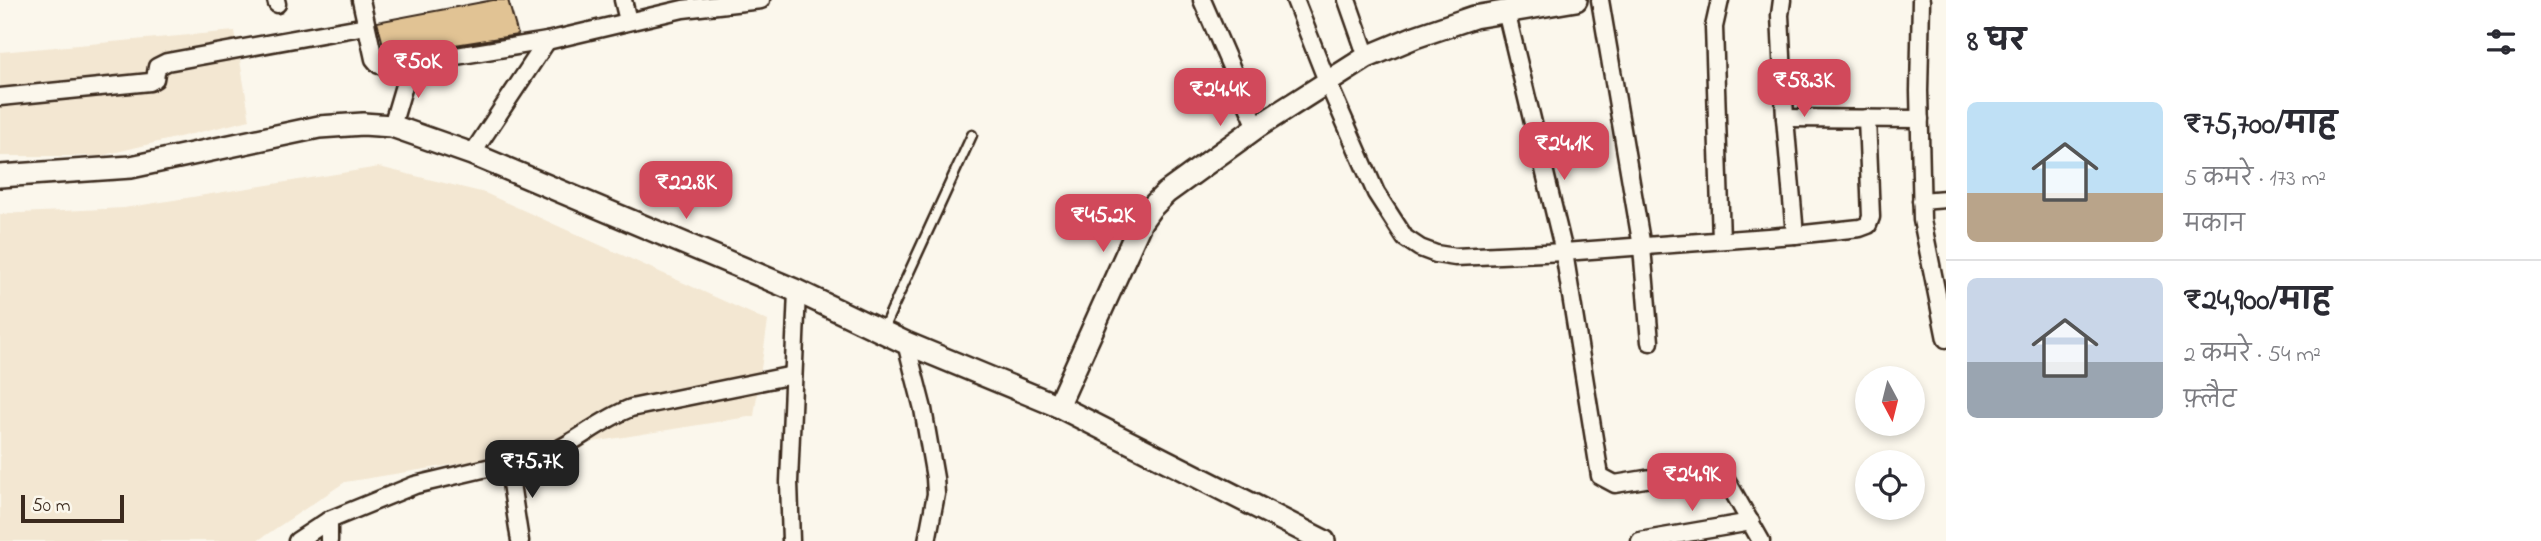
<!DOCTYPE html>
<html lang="hi">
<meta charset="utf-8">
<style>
:root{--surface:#fff;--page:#f7f7f7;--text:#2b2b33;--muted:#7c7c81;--line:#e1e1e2;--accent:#d1495b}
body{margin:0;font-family:"Indie Flower","Playpen Sans Deva",sans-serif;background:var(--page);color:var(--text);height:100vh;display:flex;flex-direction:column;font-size:26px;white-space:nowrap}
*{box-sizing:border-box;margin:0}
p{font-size:23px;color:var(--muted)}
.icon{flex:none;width:38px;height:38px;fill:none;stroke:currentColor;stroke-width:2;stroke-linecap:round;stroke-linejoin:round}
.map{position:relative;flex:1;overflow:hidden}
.panel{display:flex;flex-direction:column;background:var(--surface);width:595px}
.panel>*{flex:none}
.needle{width:46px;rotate:173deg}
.tools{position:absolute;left:1855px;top:366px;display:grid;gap:14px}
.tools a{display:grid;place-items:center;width:70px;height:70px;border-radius:50%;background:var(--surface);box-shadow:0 4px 10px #0003;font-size:35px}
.scale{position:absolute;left:21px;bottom:18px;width:103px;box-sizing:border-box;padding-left:7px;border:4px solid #3b2a1e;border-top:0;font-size:19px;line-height:24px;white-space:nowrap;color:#3b2a1e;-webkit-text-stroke:5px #fbf7ec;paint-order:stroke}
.price{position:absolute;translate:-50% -60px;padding:0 16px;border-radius:14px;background:var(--accent);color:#fff;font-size:23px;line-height:46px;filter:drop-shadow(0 2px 4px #0008)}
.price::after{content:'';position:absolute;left:50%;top:42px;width:21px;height:16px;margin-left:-10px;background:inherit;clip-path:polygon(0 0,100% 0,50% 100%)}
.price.selected{background:#222;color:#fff}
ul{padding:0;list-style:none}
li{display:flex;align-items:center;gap:21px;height:175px;padding:0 21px}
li+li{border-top:2px solid var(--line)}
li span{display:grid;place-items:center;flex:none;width:196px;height:140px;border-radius:10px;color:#555}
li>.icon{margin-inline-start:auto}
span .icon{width:84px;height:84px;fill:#fffc;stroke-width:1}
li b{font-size:30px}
h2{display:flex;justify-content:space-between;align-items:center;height:84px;padding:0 21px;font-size:30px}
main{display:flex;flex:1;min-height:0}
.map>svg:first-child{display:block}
.built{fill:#f3e7d2}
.building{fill:#e1c394;stroke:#3b2a1e;stroke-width:2}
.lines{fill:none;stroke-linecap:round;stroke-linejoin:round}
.service-casing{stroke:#3b2a1e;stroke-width:13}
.minor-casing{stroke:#3b2a1e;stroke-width:21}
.tertiary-casing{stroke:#3b2a1e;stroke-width:26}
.service{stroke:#fbf7ec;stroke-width:8}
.minor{stroke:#fbf7ec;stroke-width:16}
.tertiary{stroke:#fbf7ec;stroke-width:21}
</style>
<main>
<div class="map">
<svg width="1946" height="541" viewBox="0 0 1946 541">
<rect width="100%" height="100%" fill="#fbf7ec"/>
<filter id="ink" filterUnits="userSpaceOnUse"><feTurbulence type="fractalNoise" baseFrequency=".0143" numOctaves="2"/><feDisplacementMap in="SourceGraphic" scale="14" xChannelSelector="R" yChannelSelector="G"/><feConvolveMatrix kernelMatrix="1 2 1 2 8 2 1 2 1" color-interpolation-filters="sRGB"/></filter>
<g filter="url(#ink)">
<g class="built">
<path d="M235,31L250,120L100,156H0V52Z"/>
<path d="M379,167L485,193L768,321L754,416L345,482L257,541H0V214L124,208Z"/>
</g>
<path class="building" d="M493,0H508L518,35L386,56L377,22Z"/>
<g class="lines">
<g class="service-casing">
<path id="service" d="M883,329L972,135"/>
</g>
<g class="minor-casing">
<g id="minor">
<path d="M276,0L277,4"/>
<path d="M361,0L374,59L379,65L389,67L547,41L683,9L761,0"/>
<path d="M623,0L628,21"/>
<path d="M1202,0L1257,127"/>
<path d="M1295,0L1327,81L1376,193L1405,238L1420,248L1436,254L1455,257L1564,252L1795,235L1860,228L1868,225L1871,217L1867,118"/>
<path d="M1347,0L1367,57"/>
<path d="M1600,0L1642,247L1650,342"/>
<path d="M1720,0L1714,27L1721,240"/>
<path d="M1782,0L1780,15L1785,118L1795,235"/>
<path d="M1921,0L1919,91L1922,220L1946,339"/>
<path d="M1506,11L1564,252L1600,476L1615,484L1706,469L1718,472L1727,481L1761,541"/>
<path d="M0,97L150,82L155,79L157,67L167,62L366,26"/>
<path d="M1785,118L1920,119"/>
<path d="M392,126L410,65"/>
<path d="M472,154L547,41"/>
<path d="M1921,201L1946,199"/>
<path d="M906,343L923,409L935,478L936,494L927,541"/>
<path d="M508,464L520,541"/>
<path d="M329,520V541"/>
<path d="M297,541L329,520L415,485L551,453C579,440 602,419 631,408L793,375"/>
<path d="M791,541L789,482L797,291"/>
<path d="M1640,541L1751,522"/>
</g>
</g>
<g class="tertiary-casing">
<g id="tertiary">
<path d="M0,176L131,167L319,127L363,124L392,126L472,154L797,291L906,343L1058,406L1324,541"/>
<path d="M1058,406L1141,222L1151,208L1166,193L1257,127L1367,57L1415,37L1474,17L1576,0"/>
</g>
</g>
<use href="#service" class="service"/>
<use href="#minor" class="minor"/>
<use href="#tertiary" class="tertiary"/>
</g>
</g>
</svg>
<div class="tools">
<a><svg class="needle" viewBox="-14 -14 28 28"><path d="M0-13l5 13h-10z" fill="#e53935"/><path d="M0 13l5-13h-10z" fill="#7c7c81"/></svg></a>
<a><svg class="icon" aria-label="locate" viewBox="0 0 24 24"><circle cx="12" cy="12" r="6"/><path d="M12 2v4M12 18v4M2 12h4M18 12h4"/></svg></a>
</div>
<div class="scale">50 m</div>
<b class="price" style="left:418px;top:100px">₹50K</b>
<b class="price" style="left:1804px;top:119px">₹58.3K</b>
<b class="price" style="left:1220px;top:128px">₹24.4K</b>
<b class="price" style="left:1564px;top:182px">₹24.1K</b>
<b class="price" style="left:686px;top:221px">₹22.8K</b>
<b class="price" style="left:1103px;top:254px">₹45.2K</b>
<b class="price selected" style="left:532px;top:500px">₹75.7K</b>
<b class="price" style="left:1692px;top:513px">₹24.9K</b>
</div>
<section class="panel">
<h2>8 घर<svg class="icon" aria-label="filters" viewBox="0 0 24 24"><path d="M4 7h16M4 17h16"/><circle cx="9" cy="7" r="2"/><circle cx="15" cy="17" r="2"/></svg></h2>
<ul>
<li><span style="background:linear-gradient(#bfe0f5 65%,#b9a48a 0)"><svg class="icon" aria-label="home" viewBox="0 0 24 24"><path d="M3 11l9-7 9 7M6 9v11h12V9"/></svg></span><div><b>₹75,700/माह</b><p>5 कमरे · 173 m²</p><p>मकान</p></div></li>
<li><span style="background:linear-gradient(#c9d6e8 60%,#9aa5b1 0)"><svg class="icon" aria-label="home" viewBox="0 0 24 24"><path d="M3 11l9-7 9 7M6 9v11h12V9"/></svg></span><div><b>₹24,900/माह</b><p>2 कमरे · 54 m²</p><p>फ़्लैट</p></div></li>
</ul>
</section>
</main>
